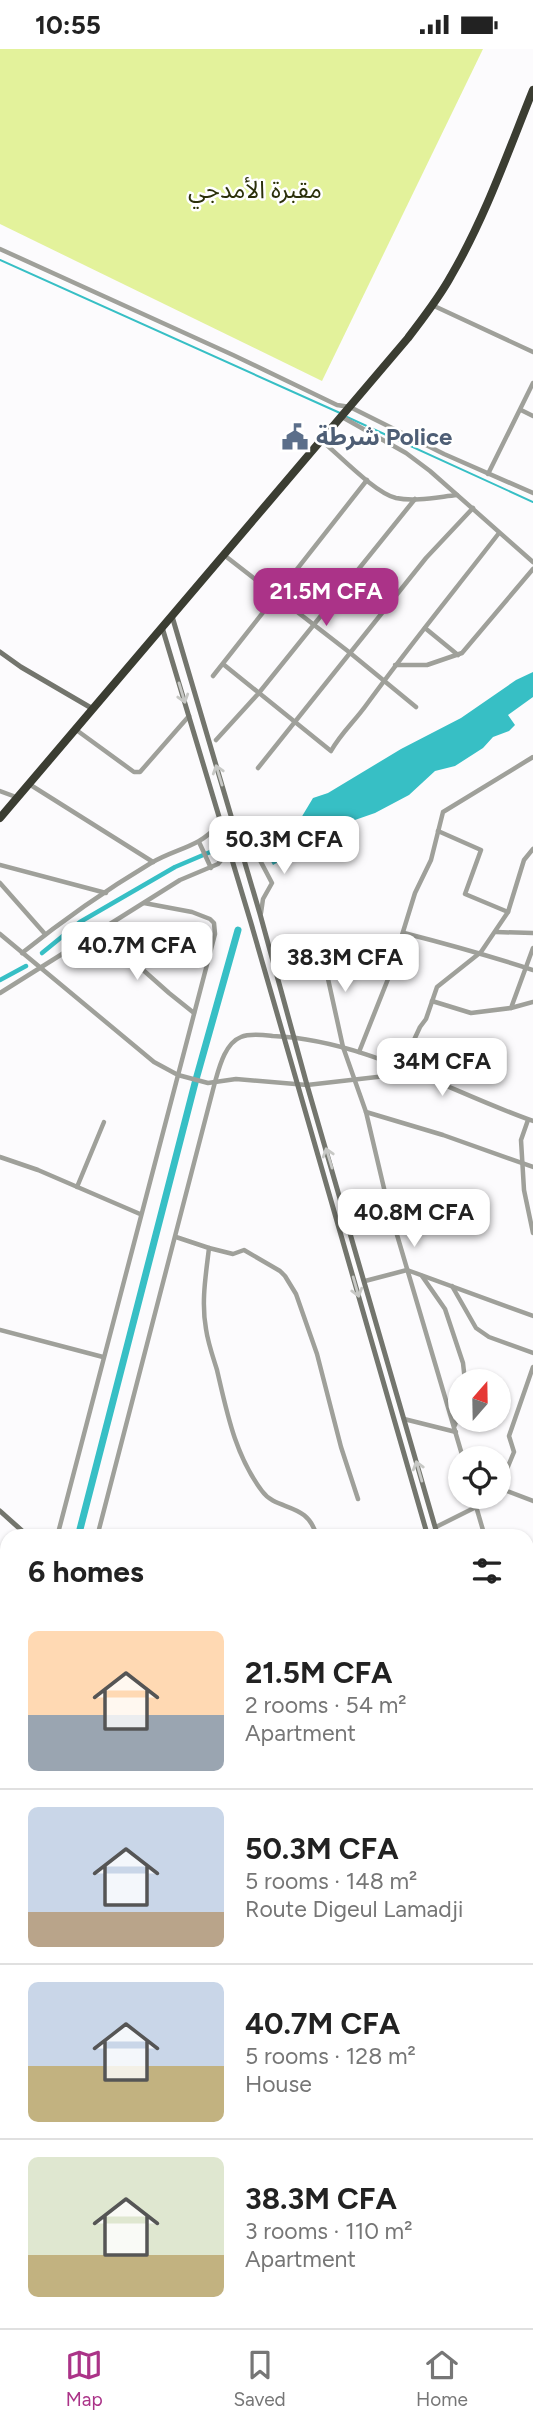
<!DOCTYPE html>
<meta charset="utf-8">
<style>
:root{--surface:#fff;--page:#f6f6f6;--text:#222;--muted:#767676;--line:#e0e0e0;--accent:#ab3388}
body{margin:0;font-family:Figtree,"Noto Sans Arabic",sans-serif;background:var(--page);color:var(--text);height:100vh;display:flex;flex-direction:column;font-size:26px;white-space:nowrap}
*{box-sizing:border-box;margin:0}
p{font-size:23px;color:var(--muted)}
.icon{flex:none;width:38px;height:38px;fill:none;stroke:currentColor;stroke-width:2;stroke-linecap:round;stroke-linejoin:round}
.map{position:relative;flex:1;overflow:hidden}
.panel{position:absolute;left:0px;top:1480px;width:534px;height:800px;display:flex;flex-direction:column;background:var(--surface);border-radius:21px 21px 0 0;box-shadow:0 2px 5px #0004}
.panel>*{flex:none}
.needle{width:46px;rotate:20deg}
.buttons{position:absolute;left:448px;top:1320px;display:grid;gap:14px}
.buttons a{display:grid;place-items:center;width:63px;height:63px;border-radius:50%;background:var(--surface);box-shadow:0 2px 5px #0004;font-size:35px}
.price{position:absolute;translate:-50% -60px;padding:0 16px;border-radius:14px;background:#fff;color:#222;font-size:23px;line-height:46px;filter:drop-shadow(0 2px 4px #0008)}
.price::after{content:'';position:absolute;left:50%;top:42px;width:21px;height:16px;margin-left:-10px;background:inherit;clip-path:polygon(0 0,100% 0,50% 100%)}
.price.selected{background:var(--accent);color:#fff}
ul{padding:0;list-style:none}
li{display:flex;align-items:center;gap:21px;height:175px;padding:0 28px}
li+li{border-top:2px solid var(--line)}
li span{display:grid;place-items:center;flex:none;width:196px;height:140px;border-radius:10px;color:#555}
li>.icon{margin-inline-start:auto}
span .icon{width:84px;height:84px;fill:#fffc;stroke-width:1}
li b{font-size:30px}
h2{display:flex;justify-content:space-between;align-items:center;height:84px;padding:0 28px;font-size:30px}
.status{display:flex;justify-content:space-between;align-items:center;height:49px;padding:0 35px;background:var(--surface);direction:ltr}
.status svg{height:19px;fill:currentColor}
.dock{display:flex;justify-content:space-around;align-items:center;height:98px;border-top:2px solid var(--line);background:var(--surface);font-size:19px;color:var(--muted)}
.dock a{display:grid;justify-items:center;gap:4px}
.dock .selected{color:var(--accent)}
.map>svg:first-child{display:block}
.green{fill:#e3f29b}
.water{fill:#37bfc5}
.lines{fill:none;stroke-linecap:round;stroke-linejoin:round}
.stream{stroke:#37bfc5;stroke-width:2}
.canal{stroke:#37bfc5;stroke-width:4.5}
.river{stroke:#37bfc5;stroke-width:7}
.street{stroke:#9fa09a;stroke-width:4.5}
.secondary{stroke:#73756d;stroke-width:5}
.highway{stroke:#3b3d32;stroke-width:8}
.street-bridge{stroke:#9fa09a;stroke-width:4.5}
.oneway{stroke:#c7c8c5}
.labels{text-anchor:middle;stroke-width:5;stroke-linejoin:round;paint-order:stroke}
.park-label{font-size:24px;fill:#2b300a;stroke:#fff}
.service-label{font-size:24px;font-weight:bold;fill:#4e5e75;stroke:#fff;text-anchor:start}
</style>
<div class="status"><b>10:55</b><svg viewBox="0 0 49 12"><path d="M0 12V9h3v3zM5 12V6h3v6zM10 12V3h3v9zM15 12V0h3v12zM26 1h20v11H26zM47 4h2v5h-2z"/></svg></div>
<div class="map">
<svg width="533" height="2279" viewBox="0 0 533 2279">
<rect width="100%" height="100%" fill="#fcfbfd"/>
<path class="green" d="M0,0H483L322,332L0,175Z"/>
<path class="water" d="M533,623V648L508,666L515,676L509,682L493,688L483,699L455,717L435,722L409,746L375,764L352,772L339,780L334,787L330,802C322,805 315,803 307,804C294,804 284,810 273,816L268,807L288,780L298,774L313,749L328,744L401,700L461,669L516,631Z"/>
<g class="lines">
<g class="stream">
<path d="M0,211L340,364"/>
<path d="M347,368L533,453"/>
</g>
<g class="canal">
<path d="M247,787L301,774"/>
<path d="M42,904L80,873L175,818L222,798"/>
<path d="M0,931L26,917"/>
<path d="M0,1788L7,1761"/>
<path d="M0,1929L7,1957"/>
<path d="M93,2273L95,2279"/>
</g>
<path class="river" d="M78,1488L195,1034L238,881"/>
<g class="street">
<path d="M0,200L233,306L337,356L350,358L444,405L533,444"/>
<path d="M432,256L533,303"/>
<path d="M521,361L533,367"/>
<path d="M342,368L406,404L430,422L533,513"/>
<path d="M321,391C339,406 375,444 396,449C415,453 438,448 457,446"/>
<path d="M488,425L533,334"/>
<path d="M224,506L349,603L416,658"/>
<path d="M425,579L458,606"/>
<path d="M223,615L331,702C341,684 355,672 367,655C409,597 455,541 499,484"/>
<path d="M395,616H427L462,604L533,520"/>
<path d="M213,627L367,431"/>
<path d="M75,680L134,723H140L189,667"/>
<path d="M216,691L258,645L415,450"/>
<path d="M258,719L426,509L473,459"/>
<path d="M29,735L153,813"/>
<path d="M0,742L16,748"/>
<path d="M438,782L481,801L465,845L508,863"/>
<path d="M199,793L211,819"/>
<path d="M243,797L252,796L272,834L263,850L261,864"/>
<path d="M0,816L106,844"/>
<path d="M0,834L45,885"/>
<path d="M98,881L169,944L194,964"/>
<path d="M496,883L533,884"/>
<path d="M404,884C447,895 490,907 533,921"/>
<path d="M0,885L154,1013L178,1026L208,1034L236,1030L307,1036L412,1024"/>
<path d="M321,898L343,998L366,1063L387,1152L463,1409"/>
<path d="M22,904C63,871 106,841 151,814C174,800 200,798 217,777"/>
<path d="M0,944L180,831L218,815L228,803"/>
<path d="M432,952L471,964L511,959L533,953"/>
<path d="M511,959L533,899"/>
<path d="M359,1003L390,925L415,844L431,811L443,763L533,708"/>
<path d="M401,1019L420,978L426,970L437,938L481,903L508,863L524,811L533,800"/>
<path d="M366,1063L443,1086L533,1118"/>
<path d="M528,1071L521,1091L524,1141L533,1184"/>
<path d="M0,1108L38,1121L140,1165"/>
<path d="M77,1138L104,1073"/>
<path d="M176,1188L209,1199C206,1225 201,1253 206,1280C208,1294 213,1308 217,1321C227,1364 235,1406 262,1442C277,1463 308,1452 317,1488"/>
<path d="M209,1199L233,1205L244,1201L280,1222L285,1227L296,1245L317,1305L341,1398L358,1450"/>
<path d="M422,1227L445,1260L463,1314L465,1332"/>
<path d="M365,1232L407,1221L533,1267"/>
<path d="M452,1237L476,1279L489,1288L533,1304"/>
<path d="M0,1281L103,1308"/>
<path d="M533,1318L509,1387L514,1403L499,1439L533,1452"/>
<path d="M404,1370L456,1383"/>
<path d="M455,1376L460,1360"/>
<path d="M473,1447L485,1488"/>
<path d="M436,1478L476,1458"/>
<path d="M57,1488L215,885L214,874L210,870L192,863L144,854"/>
<path d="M97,1488L215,1033C219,1019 225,994 241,988C250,984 264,986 273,987C365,991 448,1042 533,1072"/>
<path d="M527,1608L533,1595"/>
<path d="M0,1624L7,1627"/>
<path d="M527,1624L533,1650"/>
<path d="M0,1707L7,1681"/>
<path d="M7,1830V1897"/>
<path d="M0,2016L7,2036"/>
<path d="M0,2094L7,2097"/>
<path d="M527,2110L533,2109"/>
<path d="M0,2189L7,2192"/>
<path d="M527,2255L533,2258"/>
<path d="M527,2270L533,2267"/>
<path d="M69,2273L71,2279"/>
<path d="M106,2273L108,2279"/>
<path d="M296,2273V2279"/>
<path d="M430,2273L432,2279"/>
<path d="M187,2279L188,2273"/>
<path d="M219,2279L223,2273"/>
<path d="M354,2279L374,2273"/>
<path d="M512,2279L521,2273"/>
</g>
<g class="secondary">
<path d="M172,567L260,865L307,1036L438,1488"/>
<path d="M162,578L251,874L428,1488"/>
<path d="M0,603L21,618L93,660"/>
<path d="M0,1462L29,1488"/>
<path d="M527,1802L533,1824"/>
<path d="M527,1830L533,1852"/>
</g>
<path class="highway" d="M0,769L408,289C423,269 439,249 451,227C485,169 508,103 533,41"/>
<path class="street-bridge" d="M228,803L243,797"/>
</g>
<defs><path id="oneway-shaft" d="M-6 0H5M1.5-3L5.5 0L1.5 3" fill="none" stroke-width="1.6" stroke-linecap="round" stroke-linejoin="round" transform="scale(1.75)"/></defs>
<g class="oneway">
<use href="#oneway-shaft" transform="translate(182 644) rotate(73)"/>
<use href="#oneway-shaft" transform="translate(219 726) rotate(-107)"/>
<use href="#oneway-shaft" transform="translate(329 1109) rotate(-107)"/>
<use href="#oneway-shaft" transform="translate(356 1238) rotate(74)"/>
<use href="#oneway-shaft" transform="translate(419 1422) rotate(-106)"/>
</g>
<defs>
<g id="civic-bare" transform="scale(2.1)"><path d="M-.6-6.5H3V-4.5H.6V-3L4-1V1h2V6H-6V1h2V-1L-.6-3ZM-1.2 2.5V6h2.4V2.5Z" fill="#5c6f8a" stroke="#fff" stroke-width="2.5" paint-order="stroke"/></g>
</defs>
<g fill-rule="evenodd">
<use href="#civic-bare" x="295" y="388"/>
</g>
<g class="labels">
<g class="park-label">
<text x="255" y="149">مقبرة الأمدجي</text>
</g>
<g class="service-label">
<text x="316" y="396">شرطة Police</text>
</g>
</g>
</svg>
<div class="buttons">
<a><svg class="needle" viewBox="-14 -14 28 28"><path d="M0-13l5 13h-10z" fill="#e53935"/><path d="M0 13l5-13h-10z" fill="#767676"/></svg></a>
<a><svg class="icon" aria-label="locate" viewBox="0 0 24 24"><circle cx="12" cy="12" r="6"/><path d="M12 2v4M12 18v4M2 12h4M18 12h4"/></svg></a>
</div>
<b class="price selected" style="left:326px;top:579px">21.5M CFA</b>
<b class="price" style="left:284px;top:827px">50.3M CFA</b>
<b class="price" style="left:137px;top:933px">40.7M CFA</b>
<b class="price" style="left:345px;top:945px">38.3M CFA</b>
<b class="price" style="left:442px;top:1049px">34M CFA</b>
<b class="price" style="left:414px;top:1200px">40.8M CFA</b>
<section class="panel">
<h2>6 homes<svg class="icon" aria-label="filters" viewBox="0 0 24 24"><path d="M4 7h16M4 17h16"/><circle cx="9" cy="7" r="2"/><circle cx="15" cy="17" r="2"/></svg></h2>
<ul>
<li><span style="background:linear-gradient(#ffd9b3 60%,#9aa5b1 0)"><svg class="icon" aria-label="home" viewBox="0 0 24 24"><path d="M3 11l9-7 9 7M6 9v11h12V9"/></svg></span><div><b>21.5M CFA</b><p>2 rooms · 54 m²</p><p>Apartment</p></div></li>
<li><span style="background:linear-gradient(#c9d6e8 75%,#b9a48a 0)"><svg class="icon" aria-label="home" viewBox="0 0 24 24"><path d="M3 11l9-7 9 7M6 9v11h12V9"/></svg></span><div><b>50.3M CFA</b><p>5 rooms · 148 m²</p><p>Route Digeul Lamadji</p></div></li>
<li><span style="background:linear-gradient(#c9d6e8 60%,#c2b280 0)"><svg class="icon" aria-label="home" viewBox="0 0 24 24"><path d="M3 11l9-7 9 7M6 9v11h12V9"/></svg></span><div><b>40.7M CFA</b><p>5 rooms · 128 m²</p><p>House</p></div></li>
<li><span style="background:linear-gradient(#dfe7d0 70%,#c2b280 0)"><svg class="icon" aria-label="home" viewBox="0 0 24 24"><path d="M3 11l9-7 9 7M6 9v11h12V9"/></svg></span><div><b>38.3M CFA</b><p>3 rooms · 110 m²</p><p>Apartment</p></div></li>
</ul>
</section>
</div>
<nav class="dock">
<a class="selected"><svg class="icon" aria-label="map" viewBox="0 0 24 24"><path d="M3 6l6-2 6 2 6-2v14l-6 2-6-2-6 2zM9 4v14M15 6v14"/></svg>Map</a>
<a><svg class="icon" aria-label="saved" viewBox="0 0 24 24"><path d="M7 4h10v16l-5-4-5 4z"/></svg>Saved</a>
<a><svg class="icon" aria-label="home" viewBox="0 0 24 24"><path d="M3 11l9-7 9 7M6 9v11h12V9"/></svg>Home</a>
</nav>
